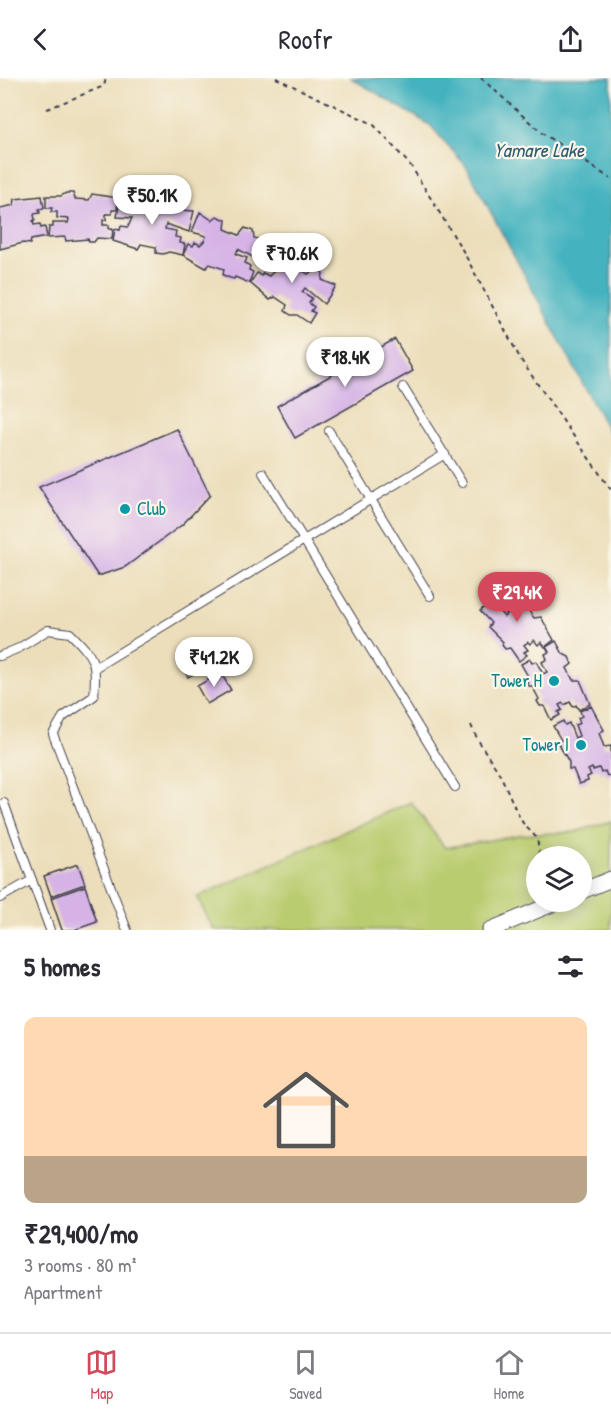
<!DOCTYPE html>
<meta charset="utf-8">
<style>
:root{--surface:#fff;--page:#f7f7f7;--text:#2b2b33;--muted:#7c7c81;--line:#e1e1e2;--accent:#d1495b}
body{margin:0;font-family:"Patrick Hand",sans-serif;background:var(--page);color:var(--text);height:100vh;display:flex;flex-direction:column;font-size:22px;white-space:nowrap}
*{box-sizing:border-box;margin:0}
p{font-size:20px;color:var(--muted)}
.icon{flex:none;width:33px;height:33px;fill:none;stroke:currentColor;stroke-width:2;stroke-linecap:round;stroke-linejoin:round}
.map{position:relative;height:852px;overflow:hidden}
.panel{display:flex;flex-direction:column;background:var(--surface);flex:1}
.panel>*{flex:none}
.tools{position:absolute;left:526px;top:768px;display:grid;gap:12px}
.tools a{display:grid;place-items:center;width:66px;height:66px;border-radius:50%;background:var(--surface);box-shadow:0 3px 15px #0003;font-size:30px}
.price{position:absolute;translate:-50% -51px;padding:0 14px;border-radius:21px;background:#fff;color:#222;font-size:20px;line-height:39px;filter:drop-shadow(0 2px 3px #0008)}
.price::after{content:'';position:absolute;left:50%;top:36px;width:18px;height:14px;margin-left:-9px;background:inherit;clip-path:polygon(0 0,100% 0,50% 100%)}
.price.current{background:var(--accent);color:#fff}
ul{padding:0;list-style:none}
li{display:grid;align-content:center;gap:12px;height:318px;padding:0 24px}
li span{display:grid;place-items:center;height:186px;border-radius:12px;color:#555}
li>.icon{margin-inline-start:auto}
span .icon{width:108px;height:108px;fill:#fffc;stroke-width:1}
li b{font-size:26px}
h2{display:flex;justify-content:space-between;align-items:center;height:72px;padding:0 24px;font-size:26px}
header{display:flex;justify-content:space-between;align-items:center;height:78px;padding:0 24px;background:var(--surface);font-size:27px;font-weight:600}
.tab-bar{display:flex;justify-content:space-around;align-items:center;height:84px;border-top:2px solid var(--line);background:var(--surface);font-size:16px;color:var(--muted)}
.tab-bar a{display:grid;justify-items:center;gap:3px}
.tab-bar .current{color:var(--accent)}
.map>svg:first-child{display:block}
.green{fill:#b9cc6f;stroke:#6e7755;stroke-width:1.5;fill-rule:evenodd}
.water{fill:#44b3bf;stroke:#336a7d;stroke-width:1.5}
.building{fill:#d6b3e6}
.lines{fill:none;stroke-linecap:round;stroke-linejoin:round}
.service-casing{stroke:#403e4e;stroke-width:10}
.minor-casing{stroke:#403e4e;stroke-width:17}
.path{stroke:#403e4e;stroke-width:2;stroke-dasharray:4.5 4.5;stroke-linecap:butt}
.service{stroke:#fff;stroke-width:8}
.minor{stroke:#fff;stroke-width:15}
.culture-dot{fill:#0f9aa8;stroke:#fbf7ec;stroke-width:2}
.labels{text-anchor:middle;stroke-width:4.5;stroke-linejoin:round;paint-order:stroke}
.culture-label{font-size:18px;fill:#0d838f;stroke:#fbf7ec;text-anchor:end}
.water-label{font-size:20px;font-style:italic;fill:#305c70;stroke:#fbf7ec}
</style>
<header><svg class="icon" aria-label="back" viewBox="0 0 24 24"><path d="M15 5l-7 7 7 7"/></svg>Roofr<svg class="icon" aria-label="share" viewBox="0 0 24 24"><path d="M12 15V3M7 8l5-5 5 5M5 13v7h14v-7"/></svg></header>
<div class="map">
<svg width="611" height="852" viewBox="0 0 611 852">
<rect width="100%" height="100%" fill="#fbf7ec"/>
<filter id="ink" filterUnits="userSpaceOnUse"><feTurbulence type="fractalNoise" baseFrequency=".0167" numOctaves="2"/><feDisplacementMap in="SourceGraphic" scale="12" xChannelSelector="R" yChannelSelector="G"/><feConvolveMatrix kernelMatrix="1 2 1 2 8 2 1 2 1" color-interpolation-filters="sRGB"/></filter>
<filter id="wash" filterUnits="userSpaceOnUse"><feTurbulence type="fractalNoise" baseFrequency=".008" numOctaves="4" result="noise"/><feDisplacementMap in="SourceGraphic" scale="24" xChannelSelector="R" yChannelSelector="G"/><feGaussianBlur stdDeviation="1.35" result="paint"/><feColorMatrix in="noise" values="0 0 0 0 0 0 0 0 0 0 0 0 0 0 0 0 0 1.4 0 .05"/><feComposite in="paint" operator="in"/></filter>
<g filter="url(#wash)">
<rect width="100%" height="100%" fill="#ecdeba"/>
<path class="green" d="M411,724L445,770L519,757L575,754L611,743V852H214L197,819ZM537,778H582V824H537Z"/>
<path class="water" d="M351,0H611V358L466,88L430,47Z"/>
<g id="blocks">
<g class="building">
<path d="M66,115H73L75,121L89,122L92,116L118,120L117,132H112V136H106V142H103V147H109V151H113L112,161L97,160L94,164H89L88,161L66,163L65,159L48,160L49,149H53V145H68L69,141L57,140V134H51L52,130H46V118H61Z"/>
<path d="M42,118L44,130L39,131L40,135L34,136L35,142L33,143L34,147L40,146L41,150L45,149L47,159L31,162L30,166L23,165L0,171V130L14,127L15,121Z"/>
<path d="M121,118L134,123L139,118L148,120L150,123L149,129L163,132L168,124L177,126L178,132L194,133L189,154L166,146L165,151L176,153L175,159L181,160L180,165L185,166L183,177L169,174L163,176L156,175V169L141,166L138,171L113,163L115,151L120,152L121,148L128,149L132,140L117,139Z"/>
<path d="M200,134L212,142L217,138L226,142L225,151L239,157L245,150L253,153L254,160L269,164L260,183L238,171L236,176L247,180L245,185L250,188L249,192L253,194L249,205L235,199L234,201L230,200L223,197L224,191L210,186L206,190L183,177L188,166L193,168L195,164L200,167L205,162L206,158L192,154Z"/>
<path d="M274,166L285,177L291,173L298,179L296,188L308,196L316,190L323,195L322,202L336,208L324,226L305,210L302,214L312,220L309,225L314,229L311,233L315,235L309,245L297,237H291L285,233L287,227L275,219L270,222L250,205L257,195L261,198L263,195L269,198L276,191L263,184Z"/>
<path d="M395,261L413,293L295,360L277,328Z"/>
<path d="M177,351L210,417L183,446L125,489L98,498L39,409Z"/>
<path d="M511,505L530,524L526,529L534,540L541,539L554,562L545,569L541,564L538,567L534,562L530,566L528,564L524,567L528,572L524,574L527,577L519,583L510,570L505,571L502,567L503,564L488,549L491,545L480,533L488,526L491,529L494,527L504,539L507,536L501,527L505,524L502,519L505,516L502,512Z"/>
<path d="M556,563L563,576L569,579L572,586L567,590L573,602H580L590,626L579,632L576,627L573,629L570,624L564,627L563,625L559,627L562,632L558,634L560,637L551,642L544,628H540L537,623L539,621L532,608H529L527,603L529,600L521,586L530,581L532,585L536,583L543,596L547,594L542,584L547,581L545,576L549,574L546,569Z"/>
<path d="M190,575L199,593L188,599L179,582Z"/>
<path d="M221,595L231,612L207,626L197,608Z"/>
<path d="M591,628L604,652L599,655L604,669L611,668V697L607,698L605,693L601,695L599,690L593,692L592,690L588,692L591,697L587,699L588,703L579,706L573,691H569V684L558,665L561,662L553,648L563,643L565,647L569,645L575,660L579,658L575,647L580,645L578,640L582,638L580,633Z"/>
<path d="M78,786L85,806L51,818L44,798Z"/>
<path d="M85,808L97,844L74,852H62L51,820Z"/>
</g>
</g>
</g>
<g filter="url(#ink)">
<use href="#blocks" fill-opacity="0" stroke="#403e4e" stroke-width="1.5"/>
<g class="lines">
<g class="service-casing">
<g id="service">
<path d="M403,309L462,405"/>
<path d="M329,353L430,518"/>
<path d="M263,395L455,709"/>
<path d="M0,578L19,570L48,552L70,555C95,580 97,584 94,618L63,639L53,656L127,852"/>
<path d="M96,589L445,376"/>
<path d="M4,725L50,852"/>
<path d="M0,820L32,802"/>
</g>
</g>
<g class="minor-casing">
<g id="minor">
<path d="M582,813L611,801"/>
<path d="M490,852L557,824"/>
</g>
</g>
<g class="path">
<path d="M276,0L373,46L411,88L463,173L521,282L611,412"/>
<path d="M481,0L542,55L611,101"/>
<path d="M47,31L104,8L106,0"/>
<path d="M471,647C477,662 485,673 494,687C505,703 510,721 519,738C528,758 539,750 539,778"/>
</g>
<use href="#service" class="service"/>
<use href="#minor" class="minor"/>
</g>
</g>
<g class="culture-dot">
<circle cx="125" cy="431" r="6"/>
<circle cx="554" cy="603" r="6"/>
<circle cx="581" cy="667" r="6"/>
</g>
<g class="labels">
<g class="culture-label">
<text x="137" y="437" text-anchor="start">Club</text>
<text x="542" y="609">Tower H</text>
<text x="569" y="673">Tower I</text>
</g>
<g class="water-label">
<text x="539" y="79">Yamare Lake</text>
</g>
</g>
</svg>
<div class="tools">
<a><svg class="icon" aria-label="layers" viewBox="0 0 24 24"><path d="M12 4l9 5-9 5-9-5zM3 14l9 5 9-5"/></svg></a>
</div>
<b class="price" style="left:152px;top:148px">₹50.1K</b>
<b class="price" style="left:292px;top:206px">₹70.6K</b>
<b class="price" style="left:345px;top:310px">₹18.4K</b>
<b class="price current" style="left:517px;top:545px">₹29.4K</b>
<b class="price" style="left:214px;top:610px">₹41.2K</b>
</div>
<section class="panel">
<h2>5 homes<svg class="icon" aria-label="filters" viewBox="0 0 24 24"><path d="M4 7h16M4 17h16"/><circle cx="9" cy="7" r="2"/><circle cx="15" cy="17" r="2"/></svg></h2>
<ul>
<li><span style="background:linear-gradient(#ffd9b3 75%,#b9a48a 0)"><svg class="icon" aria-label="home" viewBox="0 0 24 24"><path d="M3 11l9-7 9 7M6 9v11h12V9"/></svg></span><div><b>₹29,400/mo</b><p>3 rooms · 80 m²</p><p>Apartment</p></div></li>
</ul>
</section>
<nav class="tab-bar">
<a class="current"><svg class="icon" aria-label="map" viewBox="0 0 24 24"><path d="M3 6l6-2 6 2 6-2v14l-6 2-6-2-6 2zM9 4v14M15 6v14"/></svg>Map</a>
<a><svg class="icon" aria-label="saved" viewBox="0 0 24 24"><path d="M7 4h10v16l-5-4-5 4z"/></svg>Saved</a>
<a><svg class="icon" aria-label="home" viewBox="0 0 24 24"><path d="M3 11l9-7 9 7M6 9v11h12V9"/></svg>Home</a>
</nav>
